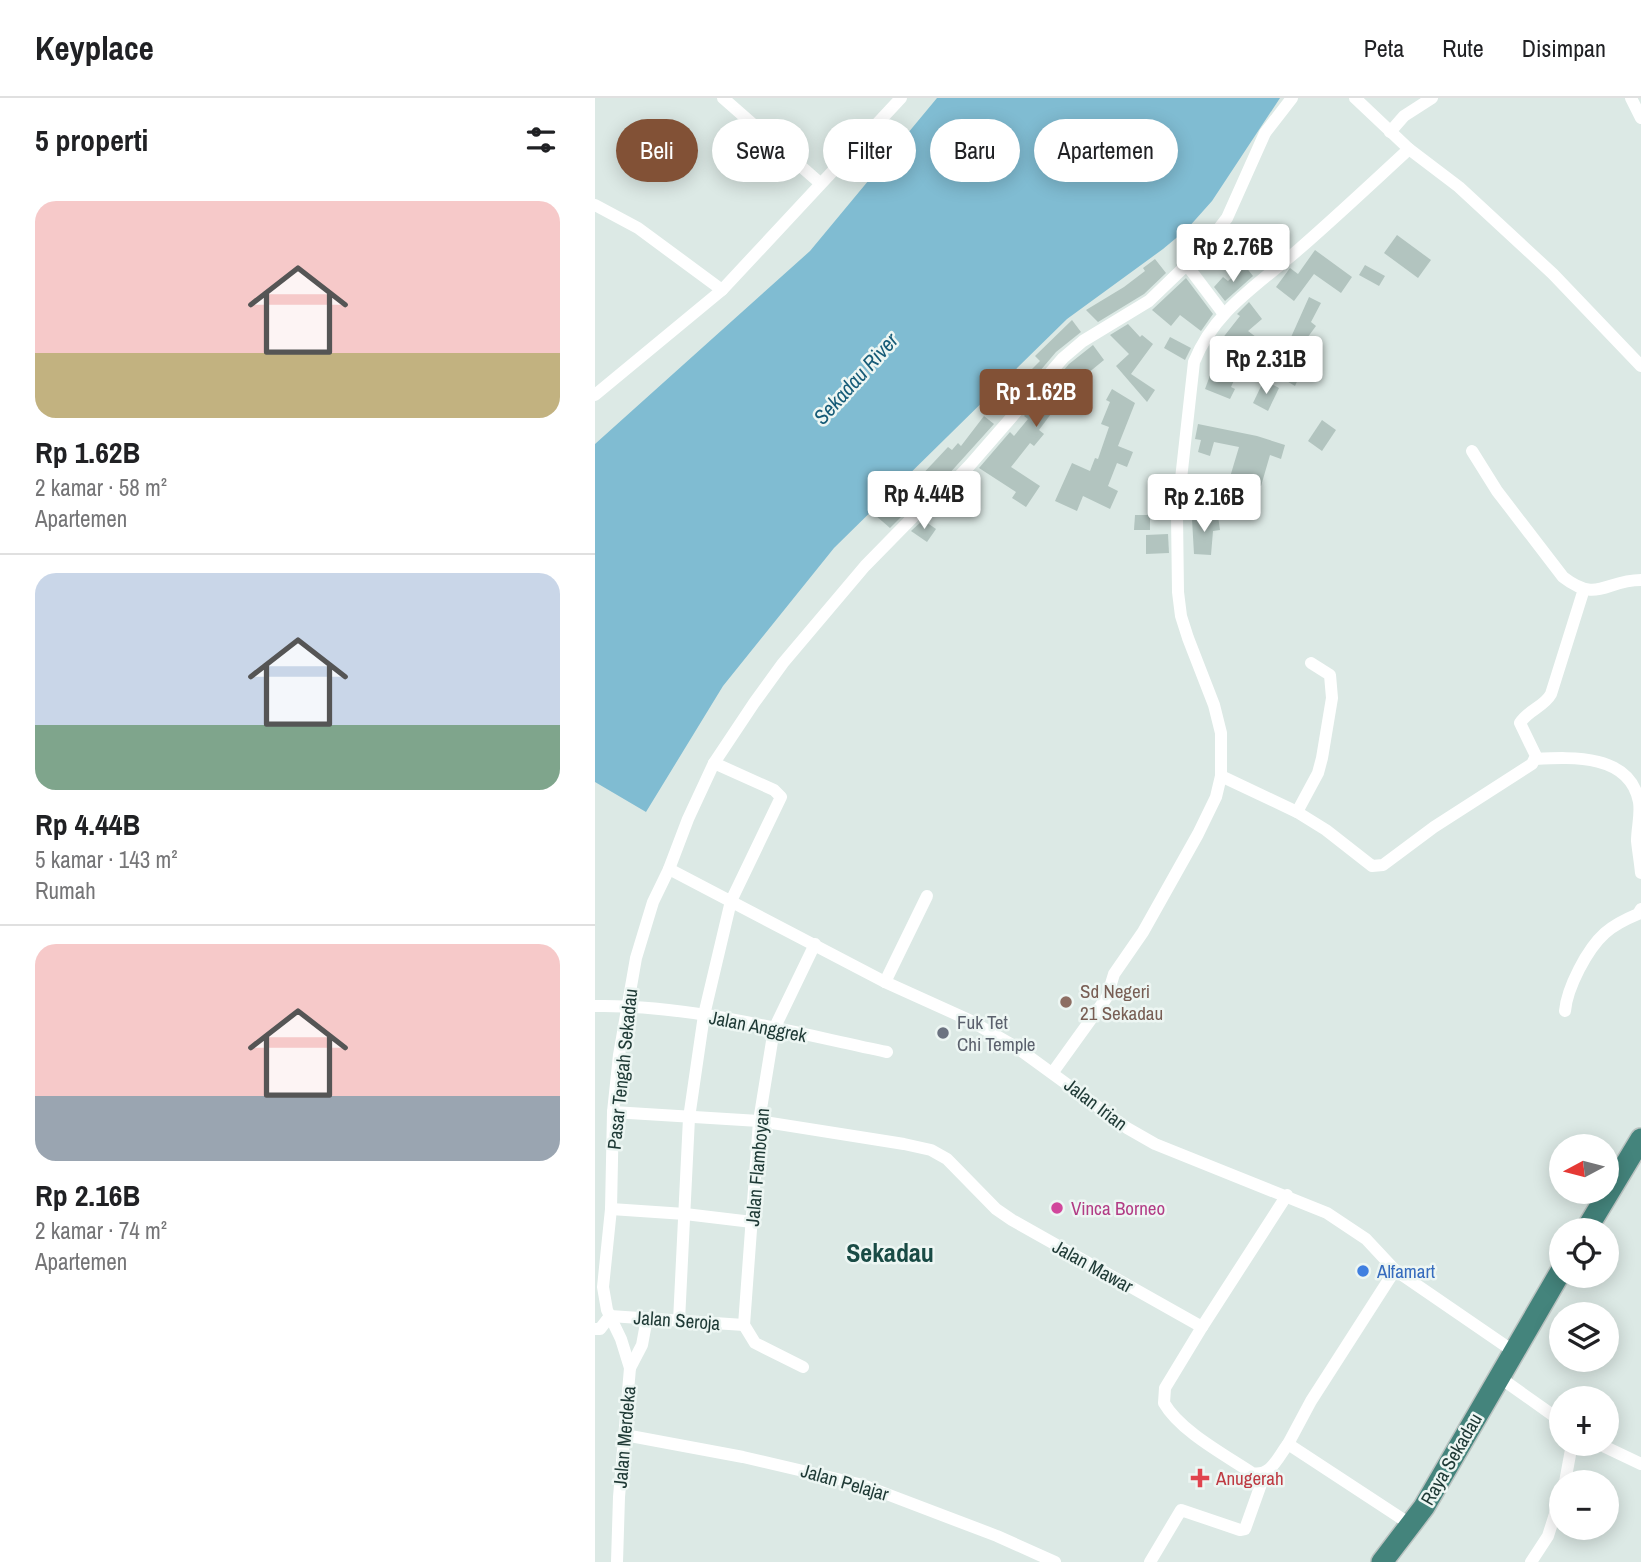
<!DOCTYPE html>
<html lang="id">
<meta charset="utf-8">
<style>
:root{--surface:#fff;--page:#f2f2f2;--text:#202124;--muted:#757577;--line:#e0e0e0;--accent:#825136}
body{margin:0;font-family:"Archivo Narrow",sans-serif;background:var(--page);color:var(--text);height:100vh;display:flex;flex-direction:column;font-size:26px;white-space:nowrap}
*{box-sizing:border-box;margin:0}
p{font-size:23px;color:var(--muted)}
.icon{flex:none;width:38px;height:38px;fill:none;stroke:currentColor;stroke-width:2;stroke-linecap:round;stroke-linejoin:round}
.map{position:relative;flex:1;overflow:hidden}
.sheet{display:flex;flex-direction:column;background:var(--surface);width:595px}
.sheet>*{flex:none}
.guide{position:absolute;left:21px;top:21px;width:665px;height:63px;display:flex;gap:14px}
.needle{width:46px;rotate:263deg}
.fabs{position:absolute;left:954px;top:1036px;display:grid;gap:14px}
.fabs a{display:grid;place-items:center;width:70px;height:70px;border-radius:50%;background:var(--surface);box-shadow:0 4px 18px #0003;font-size:35px}
.price{position:absolute;translate:-50% -60px;padding:0 16px;border-radius:7px;background:#fff;color:#222;font-size:23px;line-height:46px;filter:drop-shadow(0 2px 4px #0008)}
.price::after{content:'';position:absolute;left:50%;top:42px;width:21px;height:16px;margin-left:-10px;background:inherit;clip-path:polygon(0 0,100% 0,50% 100%)}
.price.current{background:var(--accent);color:#fff}
ul{padding:0;list-style:none}
li{display:grid;align-content:center;gap:14px;height:371px;padding:0 35px}
li+li{border-top:2px solid var(--line)}
li span{display:grid;place-items:center;height:217px;border-radius:21px;color:#555}
li>.icon{margin-inline-start:auto}
span .icon{width:126px;height:126px;fill:#fffc;stroke-width:1}
li b{font-size:30px}
h2{display:flex;justify-content:space-between;align-items:center;height:84px;padding:0 35px;font-size:30px}
.pill{padding:0 24px;border-radius:32px;background:var(--surface);box-shadow:0 4px 18px #0003;font-size:24px;line-height:63px}
.pill.current{background:var(--accent);color:#fff}
header{display:flex;align-items:center;gap:42px;box-sizing:border-box;height:98px;padding:0 35px;background:var(--surface);border-bottom:2px solid var(--line)}
header strong{font-size:33px}
nav{display:flex;gap:38px;margin-inline-start:auto;font-size:24px}
main{display:flex;flex:1;min-height:0}
.map>svg:first-child{display:block}
.water{fill:#80bcd2}
.building{fill:#b2c4bf}
.lines{fill:none;stroke-linecap:round;stroke-linejoin:round}
.trunk-casing{stroke:#bcc4c2;stroke-width:24}
.minor{stroke:#fff;stroke-width:12}
.trunk{stroke:#44847c;stroke-width:21}
.education-dot{fill:#8d6e63;stroke:#edf6f3;stroke-width:2.5}
.worship-dot{fill:#6b7280;stroke:#edf6f3;stroke-width:2.5}
.hotel-dot{fill:#d1479c;stroke:#edf6f3;stroke-width:2.5}
.shop-dot{fill:#3f7fe0;stroke:#edf6f3;stroke-width:2.5}
.health-dot{fill:#e0444e;stroke:#edf6f3;stroke-width:2.5}
.labels{text-anchor:middle;stroke-width:5;stroke-linejoin:round;paint-order:stroke}
.education-label{font-size:19px;fill:#785e54;stroke:#edf6f3;text-anchor:start}
.worship-label{font-size:19px;fill:#5b616d;stroke:#edf6f3;text-anchor:start}
.street-label{font-size:19px;fill:#1e3935;stroke:#edf6f3}
.hotel-label{font-size:19px;fill:#b23c85;stroke:#edf6f3;text-anchor:start}
.shop-label{font-size:19px;fill:#366cbe;stroke:#edf6f3;text-anchor:start}
.health-label{font-size:19px;fill:#be3a42;stroke:#edf6f3;text-anchor:start}
.water-label{font-size:21px;font-style:italic;fill:#165b77;stroke:#edf6f3}
.district-label{font-size:26px;font-weight:bold;fill:#194b45;stroke:#edf6f3}
</style>
<header>
<strong>Keyplace</strong>
<nav><a>Peta</a><a>Rute</a><a>Disimpan</a></nav>
</header>
<main>
<section class="sheet">
<h2>5 properti<svg class="icon" aria-label="filters" viewBox="0 0 24 24"><path d="M4 7h16M4 17h16"/><circle cx="9" cy="7" r="2"/><circle cx="15" cy="17" r="2"/></svg></h2>
<ul>
<li><span style="background:linear-gradient(#f6c9c9 70%,#c2b280 0)"><svg class="icon" aria-label="home" viewBox="0 0 24 24"><path d="M3 11l9-7 9 7M6 9v11h12V9"/></svg></span><div><b>Rp 1.62B</b><p>2 kamar · 58 m²</p><p>Apartemen</p></div></li>
<li><span style="background:linear-gradient(#c9d6e8 70%,#7fa58c 0)"><svg class="icon" aria-label="home" viewBox="0 0 24 24"><path d="M3 11l9-7 9 7M6 9v11h12V9"/></svg></span><div><b>Rp 4.44B</b><p>5 kamar · 143 m²</p><p>Rumah</p></div></li>
<li><span style="background:linear-gradient(#f6c9c9 70%,#9aa5b1 0)"><svg class="icon" aria-label="home" viewBox="0 0 24 24"><path d="M3 11l9-7 9 7M6 9v11h12V9"/></svg></span><div><b>Rp 2.16B</b><p>2 kamar · 74 m²</p><p>Apartemen</p></div></li>
</ul>
</section>
<div class="map">
<svg width="1046" height="1464" viewBox="0 0 1046 1464">
<rect width="100%" height="100%" fill="#dce9e5"/>
<path class="water" d="M342,0H685L617,103L592,131L568,151L472,221L239,450L128,588L51,714L0,684V346L215,153Z"/>
<g class="building">
<path d="M802,137L836,162L823,180L789,155Z"/>
<path d="M720,152L757,179L746,195L719,176L699,203L681,189L695,170L703,176Z"/>
<path d="M560,161L571,175L549,196L503,224L491,212L529,189L550,173L548,170Z"/>
<path d="M770,167L790,178L784,188L764,177Z"/>
<path d="M650,168L658,178L630,203L619,189L628,179L633,183Z"/>
<path d="M591,180L618,216L606,233L585,217L576,228L557,212Z"/>
<path d="M714,199L726,205L716,224L721,228L701,255L712,261L700,288L685,279L691,268L684,278L680,275Z"/>
<path d="M654,204L667,221L653,233L669,245L655,263L651,259L648,266L623,246L645,218L642,216Z"/>
<path d="M477,222L486,234L461,254L417,306L404,294L419,278L425,283L445,263L440,258Z"/>
<path d="M533,226L545,239L547,237L558,246L536,276L560,292L552,304L521,268L534,256L515,237Z"/>
<path d="M575,239L596,250L590,262L569,250Z"/>
<path d="M498,247L509,262L476,289L444,332L449,336L439,348L435,345L416,369L445,388L431,409L417,400L421,394L384,370L415,334L419,338L433,321L429,318L474,266Z"/>
<path d="M620,264L642,276L636,289L640,291L635,301L610,291Z"/>
<path d="M669,282L684,290L673,313L658,305Z"/>
<path d="M517,291L540,305L523,348L538,354L532,369L522,365L513,388L523,393L515,411L488,398L482,413L460,403L477,365L495,373L500,360L503,361L514,329L506,326L515,304L511,302Z"/>
<path d="M389,318L399,326L343,388L314,411L295,430L280,417L292,402L297,406L308,397L353,349L357,352L363,345L366,348Z"/>
<path d="M727,322L741,332L727,353L713,343Z"/>
<path d="M603,326L662,338L690,347L686,361L675,357L666,388L635,379L644,349L619,344L615,358L603,354L606,342L600,341Z"/>
<path d="M540,417H555V432H539Z"/>
<path d="M623,418L625,432L618,433L616,457L599,456L597,421Z"/>
<path d="M328,422L341,431L332,444L316,433Z"/>
<path d="M573,436L574,455L551,456V437Z"/>
</g>
<g class="lines">
<g class="trunk-casing">
<g id="trunk">
<path d="M991,1132L1046,1041"/>
<path d="M787,1464L829,1409L966,1173"/>
</g>
</g>
<g class="minor">
<path d="M128,0L225,85"/>
<path d="M760,0L814,51L864,89L958,176L1046,268"/>
<path d="M1036,0L1046,20"/>
<path d="M795,34L809,18L837,0"/>
<path d="M0,107L43,130L127,192"/>
<path d="M591,166L628,215"/>
<path d="M0,297L127,192L306,0"/>
<path d="M877,353L902,393L968,479C1003,506 1010,482 1046,482"/>
<path d="M940,661C978,659 1035,656 1044,704C1046,717 1042,730 1042,743C1043,753 1045,764 1046,775"/>
<path d="M626,678L702,714L731,732L777,768L788,767L839,729L937,666L941,658L925,625C933,612 949,609 956,596L989,491"/>
<path d="M702,714L723,675L727,660L737,600L735,577L716,565"/>
<path d="M74,771L290,884L374,922L421,949L532,1030L560,1046L732,1115L771,1141L800,1172L918,1253"/>
<path d="M290,884L332,798"/>
<path d="M0,908C94,906 200,935 292,954"/>
<path d="M970,913C972,890 992,851 1010,835C1020,826 1031,821 1043,816L1046,811"/>
<path d="M458,974L512,899L519,876L548,834L603,736L621,699L626,678V635L619,607L593,540L586,518L583,494L582,417L599,264C619,213 663,187 703,152C741,119 777,85 814,51"/>
<path d="M18,1014L164,1023L309,1046L336,1052L352,1061L401,1111L417,1122L607,1229L570,1290L569,1305C585,1333 630,1357 657,1375C676,1379 683,1359 693,1346L815,1426"/>
<path d="M16,1111L90,1116L157,1124"/>
<path d="M15,1218L149,1227"/>
<path d="M84,1223L94,1020L109,917L136,803L186,699L179,692L119,665"/>
<path d="M607,1229L692,1097"/>
<path d="M0,1231H5L15,1218"/>
<path d="M208,1269L160,1245L149,1227L164,1023L179,931L220,846"/>
<path d="M35,1270L47,1247L52,1220"/>
<path d="M904,1279L966,1323"/>
<path d="M30,1337L148,1359L268,1387L402,1438L460,1464"/>
<path d="M693,1346L716,1303L800,1172"/>
<path d="M1004,1346L1046,1366"/>
<path d="M970,1384L977,1346"/>
<path d="M22,1464L24,1399L35,1270L26,1241L12,1212L8,1189L16,1111L18,1014L24,957L41,860L58,804L74,771L93,721L119,665L159,605L188,565L270,468L320,417L349,394L375,367L468,260L488,243L554,203L608,151L632,120L670,35L697,0"/>
<path d="M555,1464L586,1412L645,1432L650,1431L670,1375"/>
<path d="M936,1464L953,1438L966,1397"/>
</g>
<use href="#trunk" class="trunk"/>
</g>
<circle class="education-dot" cx="471" cy="904" r="7"/>
<circle class="worship-dot" cx="348" cy="935" r="7"/>
<circle class="hotel-dot" cx="462" cy="1110" r="7"/>
<circle class="shop-dot" cx="768" cy="1173" r="7"/>
<path class="health-dot" d="M601.5 1369.5h7v7h7v7h-7v7h-7v-7h-7v-7h7z"/>
<g class="labels">
<g class="education-label">
<text x="485" y="900">Sd Negeri<tspan x="485" dy="22">21 Sekadau</tspan></text>
</g>
<g class="worship-label">
<text x="362" y="931">Fuk Tet<tspan x="362" dy="22">Chi Temple</tspan></text>
</g>
<g class="street-label">
<text transform="translate(163 928) rotate(11)" y="7">Jalan Anggrek</text>
<text transform="translate(27 971) rotate(-84)" y="7">Pasar Tengah Sekadau</text>
<text transform="translate(501 1006) rotate(37)" y="7">Jalan Irian</text>
<text transform="translate(162 1069) rotate(-85)" y="7">Jalan Flamboyan</text>
<text transform="translate(498 1168) rotate(29)" y="7">Jalan Mawar</text>
<text transform="translate(82 1222) rotate(4)" y="7">Jalan Seroja</text>
<text transform="translate(29 1339) rotate(-85)" y="7">Jalan Merdeka</text>
<text transform="translate(856 1361) rotate(-60)" y="7">Raya Sekadau</text>
<text transform="translate(250 1384) rotate(16)" y="7">Jalan Pelajar</text>
</g>
<g class="hotel-label">
<text x="476" y="1117">Vinca Borneo</text>
</g>
<g class="shop-label">
<text x="782" y="1180">Alfamart</text>
</g>
<g class="health-label">
<text x="621" y="1387">Anugerah</text>
</g>
<g class="water-label">
<text transform="translate(261 281) rotate(-48)" y="7">Sekadau River</text>
</g>
<g class="district-label">
<text x="295" y="1164">Sekadau</text>
</g>
</g>
</svg>
<div class="fabs">
<a><svg class="needle" viewBox="-14 -14 28 28"><path d="M0-13l5 13h-10z" fill="#e53935"/><path d="M0 13l5-13h-10z" fill="#757577"/></svg></a>
<a><svg class="icon" aria-label="locate" viewBox="0 0 24 24"><circle cx="12" cy="12" r="6"/><path d="M12 2v4M12 18v4M2 12h4M18 12h4"/></svg></a>
<a><svg class="icon" aria-label="layers" viewBox="0 0 24 24"><path d="M12 4l9 5-9 5-9-5zM3 14l9 5 9-5"/></svg></a>
<a>+</a>
<a>−</a>
</div>
<b class="price" style="left:638px;top:186px">Rp 2.76B</b>
<b class="price" style="left:671px;top:298px">Rp 2.31B</b>
<b class="price current" style="left:441px;top:331px">Rp 1.62B</b>
<b class="price" style="left:329px;top:433px">Rp 4.44B</b>
<b class="price" style="left:609px;top:436px">Rp 2.16B</b>
<div class="guide">
<a class="pill current">Beli</a>
<a class="pill">Sewa</a>
<a class="pill">Filter</a>
<a class="pill">Baru</a>
<a class="pill">Apartemen</a>
</div>
</div>
</main>
